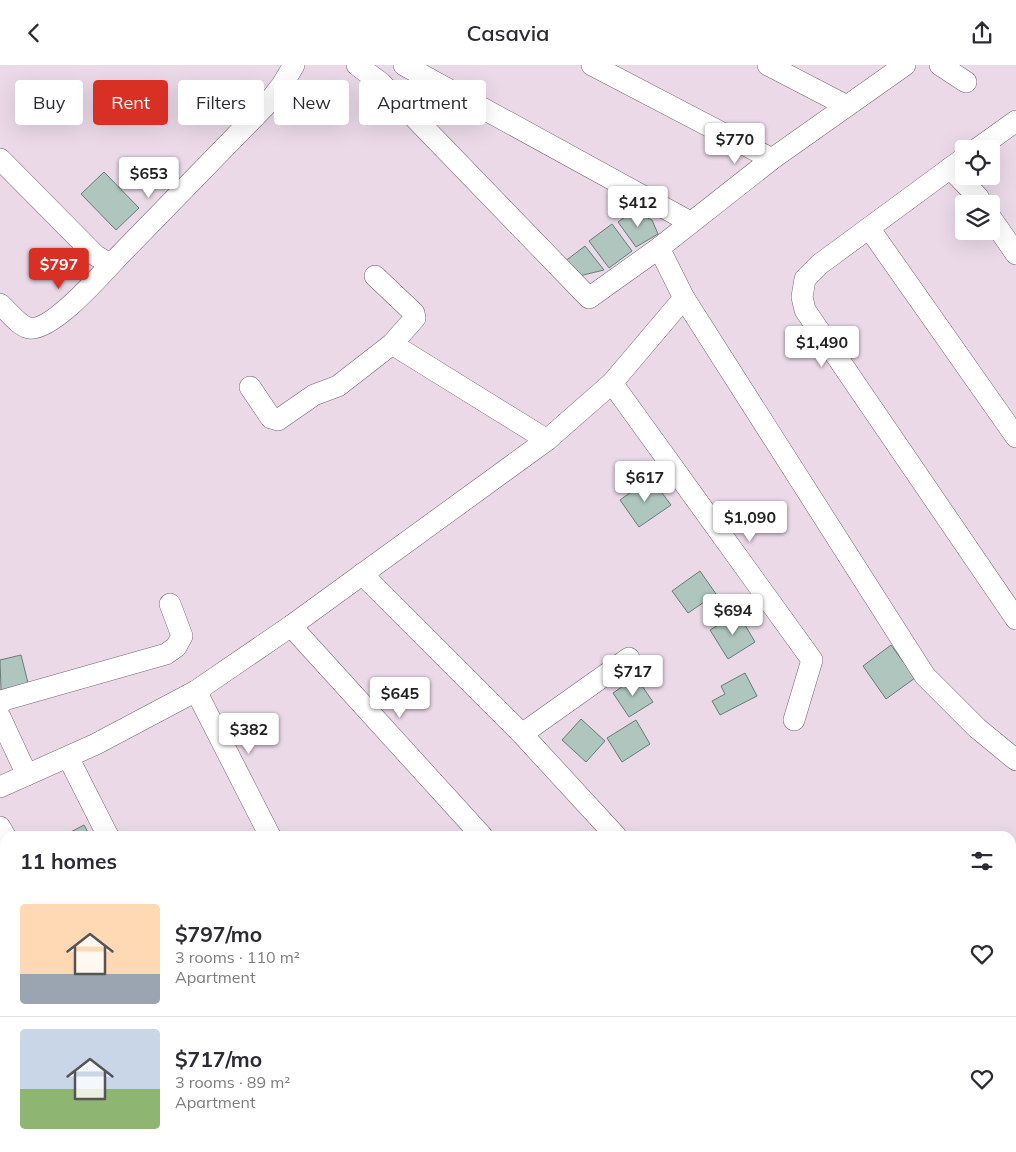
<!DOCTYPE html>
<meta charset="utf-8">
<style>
:root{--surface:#fff;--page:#f7f7f7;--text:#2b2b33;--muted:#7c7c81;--line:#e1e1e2;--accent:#d93025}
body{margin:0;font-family:Mulish,sans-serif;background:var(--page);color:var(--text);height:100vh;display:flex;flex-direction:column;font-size:19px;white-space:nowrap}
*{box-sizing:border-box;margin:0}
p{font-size:16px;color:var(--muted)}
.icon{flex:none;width:28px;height:28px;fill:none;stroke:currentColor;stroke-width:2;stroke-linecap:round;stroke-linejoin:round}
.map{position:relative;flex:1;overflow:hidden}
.details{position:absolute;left:0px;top:766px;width:1016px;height:321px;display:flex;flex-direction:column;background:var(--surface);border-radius:15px 15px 0 0;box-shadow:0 5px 20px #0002}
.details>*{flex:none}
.hud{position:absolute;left:15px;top:15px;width:500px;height:45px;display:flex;gap:10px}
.buttons{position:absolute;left:955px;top:75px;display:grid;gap:10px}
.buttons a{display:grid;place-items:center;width:45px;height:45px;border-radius:5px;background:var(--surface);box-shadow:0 5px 20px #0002;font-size:25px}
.price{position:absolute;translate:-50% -42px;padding:0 11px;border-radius:5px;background:#fff;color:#222;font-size:16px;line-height:32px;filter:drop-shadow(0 1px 2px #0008)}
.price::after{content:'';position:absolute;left:50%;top:30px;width:15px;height:11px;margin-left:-8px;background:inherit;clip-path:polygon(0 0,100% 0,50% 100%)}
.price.active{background:var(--accent);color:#fff}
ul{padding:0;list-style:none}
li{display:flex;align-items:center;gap:15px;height:125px;padding:0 20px}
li+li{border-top:1px solid var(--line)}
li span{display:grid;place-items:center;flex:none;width:140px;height:100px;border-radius:5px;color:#555}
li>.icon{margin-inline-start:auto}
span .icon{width:60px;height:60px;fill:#fffc;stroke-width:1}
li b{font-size:21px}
h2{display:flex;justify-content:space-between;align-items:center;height:60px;padding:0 20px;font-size:21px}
.pill{padding:0 18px;border-radius:5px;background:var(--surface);box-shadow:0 5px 20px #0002;font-size:18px;line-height:45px}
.pill.active{background:var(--accent);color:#fff}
header{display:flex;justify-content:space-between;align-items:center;height:65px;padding:0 20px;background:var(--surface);font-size:22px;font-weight:600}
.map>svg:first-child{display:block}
.building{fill:#aec6be;stroke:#667c75}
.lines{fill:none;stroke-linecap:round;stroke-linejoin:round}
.street-casing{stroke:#766774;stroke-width:22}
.street{stroke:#fff;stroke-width:21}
</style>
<header><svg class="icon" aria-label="back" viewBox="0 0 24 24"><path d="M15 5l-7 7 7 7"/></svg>Casavia<svg class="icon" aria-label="share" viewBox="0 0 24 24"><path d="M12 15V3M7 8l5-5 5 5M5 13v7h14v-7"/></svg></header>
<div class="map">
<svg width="1016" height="1087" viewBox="0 0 1016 1087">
<rect width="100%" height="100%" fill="#ebd9e8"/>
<g class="building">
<path d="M104,107L139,143L116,165L81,129Z"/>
<path d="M633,146L652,155L658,169L636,182L618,157Z"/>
<path d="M612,159L632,186L609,203L589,176Z"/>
<path d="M585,181L604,205L579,211L564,197Z"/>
<path d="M651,413L671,440L639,462L620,435Z"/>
<path d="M700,506L716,529L688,548L672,526Z"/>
<path d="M738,548L755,577L728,594L710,565Z"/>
<path d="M891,580L915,613L886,634L863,601Z"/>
<path d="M21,590L28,618L1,625L0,595Z"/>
<path d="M745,608L757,631L720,650L712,636L725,629L721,621Z"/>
<path d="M636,612L653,637L629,652L613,628Z"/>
<path d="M581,654L605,676L586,697L562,675Z"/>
<path d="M636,655L650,679L622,697L607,673Z"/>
<path d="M84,760L90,771H63Z"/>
<path d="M0,790L5,799V803L0,806Z"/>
</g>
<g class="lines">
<g class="street-casing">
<g id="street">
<path d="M357,0L381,18L589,233L659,183L772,94L905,0"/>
<path d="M404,0L690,157"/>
<path d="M592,0L772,94"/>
<path d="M768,0L847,41"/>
<path d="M940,0L966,17"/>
<path d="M977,84L1016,56"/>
<path d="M964,93L820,199L805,214L802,232L805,245L1016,554"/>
<path d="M0,94L95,190L106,197L115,195L268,38L282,20L294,0"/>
<path d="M950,103L978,132L982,139"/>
<path d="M991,153L1016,189"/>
<path d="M869,163L1016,372"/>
<path d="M684,233L925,611L977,663L1016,695"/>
<path d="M0,239C8,246 19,261 29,263C51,267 100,211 115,195"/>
<path d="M392,279L547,375"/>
<path d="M612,318L812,595L794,655"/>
<path d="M250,322L271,353L278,355L314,330L338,321L392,279L415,253L414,248L375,211"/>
<path d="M362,509L522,669L616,771"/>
<path d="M291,561L482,771"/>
<path d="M196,626L270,771"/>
<path d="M0,639L4,635L166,589L176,582L182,571L170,539"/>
<path d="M0,652L27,710"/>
<path d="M522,669L629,593"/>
<path d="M68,692L108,771"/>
<path d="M0,722L96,679L196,626L291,561L547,375L612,318L684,233L659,183"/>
<path d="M0,762L5,771"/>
<path d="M0,915L5,924"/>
<path d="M9,1087L13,1082"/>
<path d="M514,1087L515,1082"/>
</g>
</g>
<use href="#street" class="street"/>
</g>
</svg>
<div class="buttons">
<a><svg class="icon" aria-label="locate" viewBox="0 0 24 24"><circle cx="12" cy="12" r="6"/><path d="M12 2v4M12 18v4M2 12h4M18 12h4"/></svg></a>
<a><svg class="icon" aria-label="layers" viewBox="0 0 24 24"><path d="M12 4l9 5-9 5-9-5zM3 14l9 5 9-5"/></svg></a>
</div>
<b class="price" style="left:735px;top:100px">$770</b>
<b class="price" style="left:149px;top:134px">$653</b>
<b class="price" style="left:638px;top:163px">$412</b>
<b class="price active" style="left:59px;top:225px">$797</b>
<b class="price" style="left:822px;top:303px">$1,490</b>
<b class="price" style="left:645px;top:438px">$617</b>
<b class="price" style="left:750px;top:478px">$1,090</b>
<b class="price" style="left:733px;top:571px">$694</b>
<b class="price" style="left:633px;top:632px">$717</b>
<b class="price" style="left:400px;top:654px">$645</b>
<b class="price" style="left:249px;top:690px">$382</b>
<div class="hud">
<a class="pill">Buy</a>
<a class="pill active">Rent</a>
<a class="pill">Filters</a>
<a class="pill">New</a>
<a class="pill">Apartment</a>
</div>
<section class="details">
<h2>11 homes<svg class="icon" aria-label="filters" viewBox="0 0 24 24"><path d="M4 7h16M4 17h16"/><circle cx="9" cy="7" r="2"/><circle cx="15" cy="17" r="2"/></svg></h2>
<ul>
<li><span style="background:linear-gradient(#ffd9b3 70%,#9aa5b1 0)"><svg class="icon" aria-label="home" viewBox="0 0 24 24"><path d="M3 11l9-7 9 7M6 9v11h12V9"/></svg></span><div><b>$797/mo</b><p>3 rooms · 110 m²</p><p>Apartment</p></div><svg class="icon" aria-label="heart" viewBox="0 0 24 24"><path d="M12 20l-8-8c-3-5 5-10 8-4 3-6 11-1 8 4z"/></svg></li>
<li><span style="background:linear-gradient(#c9d6e8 60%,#8fb573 0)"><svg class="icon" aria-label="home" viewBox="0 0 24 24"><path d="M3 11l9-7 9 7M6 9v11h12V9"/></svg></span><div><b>$717/mo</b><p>3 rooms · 89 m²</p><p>Apartment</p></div><svg class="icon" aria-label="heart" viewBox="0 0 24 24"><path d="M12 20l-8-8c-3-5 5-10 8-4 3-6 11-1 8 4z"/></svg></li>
</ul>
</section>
</div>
